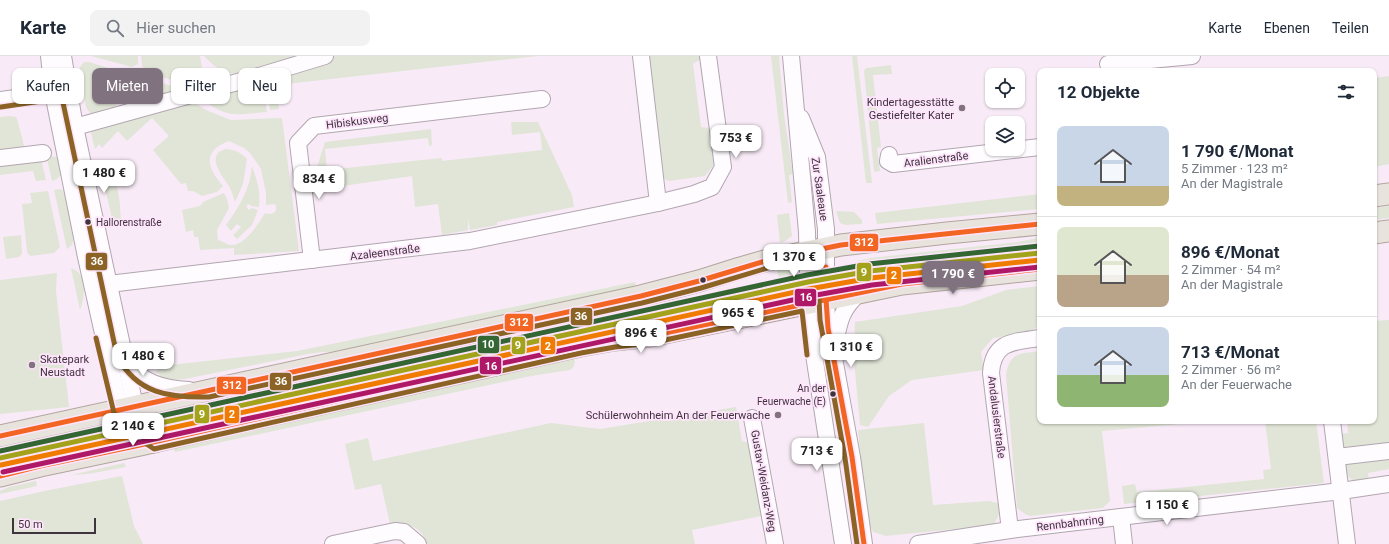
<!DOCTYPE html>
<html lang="de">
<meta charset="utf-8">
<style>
:root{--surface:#fff;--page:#f2f2f3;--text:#1f2937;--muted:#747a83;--line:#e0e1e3;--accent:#80737f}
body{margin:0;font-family:Roboto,sans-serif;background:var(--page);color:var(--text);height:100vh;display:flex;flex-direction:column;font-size:15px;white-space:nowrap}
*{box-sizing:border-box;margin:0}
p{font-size:13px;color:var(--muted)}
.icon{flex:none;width:22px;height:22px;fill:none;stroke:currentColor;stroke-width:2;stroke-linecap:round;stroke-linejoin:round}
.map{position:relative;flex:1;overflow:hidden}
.details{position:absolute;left:1037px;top:12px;width:340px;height:356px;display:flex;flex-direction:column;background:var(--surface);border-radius:8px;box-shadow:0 1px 3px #0004}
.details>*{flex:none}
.banner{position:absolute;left:12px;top:12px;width:380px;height:36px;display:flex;gap:8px}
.controls{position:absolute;left:985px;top:12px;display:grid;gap:8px}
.controls a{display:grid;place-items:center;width:40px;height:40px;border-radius:8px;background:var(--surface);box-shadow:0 1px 3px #0004;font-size:20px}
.scale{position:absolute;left:12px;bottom:10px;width:84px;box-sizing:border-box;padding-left:4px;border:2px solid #3f333e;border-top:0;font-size:11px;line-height:14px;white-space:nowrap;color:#3f333e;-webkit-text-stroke:3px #fee5fb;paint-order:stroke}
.price{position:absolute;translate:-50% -34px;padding:0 9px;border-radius:8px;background:#fff;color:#222;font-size:13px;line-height:26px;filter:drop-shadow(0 1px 2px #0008)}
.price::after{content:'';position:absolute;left:50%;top:24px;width:12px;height:9px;margin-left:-6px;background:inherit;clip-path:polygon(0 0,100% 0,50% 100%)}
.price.active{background:var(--accent);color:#fff}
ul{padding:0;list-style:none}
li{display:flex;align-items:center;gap:12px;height:100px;padding:0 20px}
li+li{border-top:1px solid var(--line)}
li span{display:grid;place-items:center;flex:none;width:112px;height:80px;border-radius:8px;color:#555}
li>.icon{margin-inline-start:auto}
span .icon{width:48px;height:48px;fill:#fffc;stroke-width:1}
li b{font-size:17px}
h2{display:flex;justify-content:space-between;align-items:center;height:48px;padding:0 20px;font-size:17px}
.tag{padding:0 14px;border-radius:8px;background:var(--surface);box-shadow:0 1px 3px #0004;font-size:14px;line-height:36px}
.tag.active{background:var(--accent);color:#fff}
header{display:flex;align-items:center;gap:24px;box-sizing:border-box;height:56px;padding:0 20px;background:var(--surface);border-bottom:1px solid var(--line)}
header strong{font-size:19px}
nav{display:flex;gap:22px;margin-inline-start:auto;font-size:14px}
.search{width:280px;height:36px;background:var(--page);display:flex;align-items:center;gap:10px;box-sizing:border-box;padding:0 14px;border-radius:8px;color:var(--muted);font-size:15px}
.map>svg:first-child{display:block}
.green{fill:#e0e5d7}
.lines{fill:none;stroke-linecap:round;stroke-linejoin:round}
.minor-casing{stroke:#b2a6b1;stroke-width:18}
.major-casing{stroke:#b2a59e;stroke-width:23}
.minor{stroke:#fefcfe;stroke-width:16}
.major{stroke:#e9e3de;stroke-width:21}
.bus-1-casing{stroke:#fee5fb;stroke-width:8}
.bus-2-casing{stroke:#fee5fb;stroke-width:8}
.bus-1{stroke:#f26522;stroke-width:5}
.bus-2{stroke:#8b6425;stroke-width:5}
.tram-1-casing{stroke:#fee5fb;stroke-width:8}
.tram-2-casing{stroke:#fee5fb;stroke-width:8}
.tram-3-casing{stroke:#fee5fb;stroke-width:8}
.tram-4-casing{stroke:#fee5fb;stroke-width:8}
.tram-1{stroke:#a2a31b;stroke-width:5}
.tram-2{stroke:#ef7c00;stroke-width:5}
.tram-3{stroke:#363;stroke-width:5}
.tram-4{stroke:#af1867;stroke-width:5}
.poi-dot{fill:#80737f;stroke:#fee5fb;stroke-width:1.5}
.bus-dot{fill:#3f333e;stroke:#fee5fb;stroke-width:1.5}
.labels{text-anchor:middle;stroke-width:3.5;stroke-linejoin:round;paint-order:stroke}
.bus-label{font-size:10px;fill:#3f333e;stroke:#fee5fb;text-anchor:start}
.poi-label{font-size:11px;fill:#3f333e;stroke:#fee5fb;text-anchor:end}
.street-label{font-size:11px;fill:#3f333e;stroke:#fee5fb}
.line-badge{stroke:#fee5fb;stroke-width:1.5}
.badge-label{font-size:11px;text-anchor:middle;font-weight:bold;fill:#fff}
</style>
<header>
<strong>Karte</strong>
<div class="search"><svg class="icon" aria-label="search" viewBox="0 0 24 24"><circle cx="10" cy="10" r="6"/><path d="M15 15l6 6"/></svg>Hier suchen</div>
<nav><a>Karte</a><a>Ebenen</a><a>Teilen</a></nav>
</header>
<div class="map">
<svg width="1389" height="488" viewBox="0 0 1389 488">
<rect width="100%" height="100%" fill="#f8ebf7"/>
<g class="green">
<path d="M91,0H138V8L132,11Z"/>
<path d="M141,0H200C202,11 205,25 194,30L150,18L142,10Z"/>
<path d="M204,0H295C278,5 245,20 229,17C219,15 211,7 204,0Z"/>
<path d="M330,0H538L277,29L279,53L270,54L266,22Z"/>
<path d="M646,0H701V3L693,8L701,71L709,72L714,108L705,120L669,125L663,122Z"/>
<path d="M771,0H779L784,59L793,118L789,119L792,146L788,147Z"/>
<path d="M852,0H857L872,127H866Z"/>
<path d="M85,6H89L131,19L114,53L95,58L90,57L86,51L79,13L82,8Z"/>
<path d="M891,9L892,18L873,19L881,91L877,92L880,115L874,116L864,15L866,12Z"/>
<path d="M138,20H140L187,35L123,49Z"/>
<path d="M1389,20V108L1374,111V22Z"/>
<path d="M263,25L267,56C241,58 228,63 206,46V42Z"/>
<path d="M194,46L206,54L231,64L282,62L299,195L234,199V192L200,194L198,181H194L193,174L186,176L182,154L200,150L203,146L224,137L227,143L229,152L217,174L218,184C222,185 226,188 230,189C244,191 259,167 265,157C272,160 279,156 275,148L266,149V137L261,113L250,97L244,92L229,85C202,95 207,112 223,130L217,136L202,140L193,135H188L186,127L181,128L153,94L169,80L152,62L127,85L118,75L102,92L99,88L95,93L91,77L93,73Z"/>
<path d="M9,60L16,61L17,63L25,93L0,97V61Z"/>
<path d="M511,66H538L572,139L574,151L497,166V169L470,174L468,163V174L442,179L438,148L415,151L412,120L315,134L313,124L325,86L431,73L432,89L429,90L428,82L325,93L327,114L442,102V105L542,94L540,76L512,79Z"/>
<path d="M226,93C235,94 241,96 247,103L243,128L235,146C233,141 232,135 229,130C223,121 204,98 226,93Z"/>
<path d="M49,100L57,101L61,119L57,123L52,125L47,103Z"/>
<path d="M41,103L46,124L36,125L33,115L0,119V107Z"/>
<path d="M252,110C257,125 261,134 259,151L251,150L249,148L247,149V152L249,154L252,152L258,154L252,169L237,183L233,179L241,171L237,168L231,175L226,169C240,150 250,133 252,110Z"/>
<path d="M100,112C120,117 120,149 121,165L113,166Z"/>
<path d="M60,133L64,135L74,181L72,189L67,193L54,134Z"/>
<path d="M48,135L60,191L54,197L31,200L28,198L27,195L22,148L32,147L30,137Z"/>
<path d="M1040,138V153L877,168L875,157Z"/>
<path d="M1389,150V162L1374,164V152Z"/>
<path d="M836,155L854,156L862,164V168L845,169L840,167Z"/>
<path d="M789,157L792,180L785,185L780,187L777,159Z"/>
<path d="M21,179L22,198L19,201L6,203L3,181Z"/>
<path d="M1040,180V206L857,227L845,221L863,219L862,208L849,210L858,205L870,202L1018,186L1033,183Z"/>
<path d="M776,209L787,210L796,214L795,220L779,223Z"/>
<path d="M71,212C88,217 85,241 80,254Z"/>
<path d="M57,217L56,235L69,351L0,358V224Z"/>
<path d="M635,226L636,230L624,233L340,296H323L308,298L185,323L171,324L161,322L159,318L155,317L161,310L297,295Z"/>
<path d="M1040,230V271H1037L1026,279L993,282L981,296L984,314L912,324L889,340L868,371L860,369L854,304L855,266L962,250L1006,234Z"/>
<path d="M776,240L777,242L673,264L653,274L651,267Z"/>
<path d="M639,247L646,275L160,374L148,369L146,364L147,357Z"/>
<path d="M1389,264V413L1368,417L1369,426L1355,427L1348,420L1343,406L1347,403L1341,378L1348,377L1347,365H1374V265Z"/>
<path d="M1040,295V365H1213L1102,375L1110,445L1103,452L1030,460L1025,458L1017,452L1006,319C1010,296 1019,298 1040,295Z"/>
<path d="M572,303H574C576,307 574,312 570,314L531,320L175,396L172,391L330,355Z"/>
<path d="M736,351L742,385L754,388L766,459L692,474L695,488H427C422,470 406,466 390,468L381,428L355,434L345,388L368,382L373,405L551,367L600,373Z"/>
<path d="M1265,365H1316L1324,427L1124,448L1122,430L1135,428L1137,436L1264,423L1263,414L1271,413Z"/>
<path d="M924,367L933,449L989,445L1001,448L999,458L994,469L886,480L873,476L867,463L858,374Z"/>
<path d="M124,407L126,411L88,418L71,419Z"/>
<path d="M122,420L134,470L143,488H0V445L49,434Z"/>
<path d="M36,425L37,430L0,438V435L9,431Z"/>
</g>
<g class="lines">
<g class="minor-casing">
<g id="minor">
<path d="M49,0L53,37L86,201L120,354"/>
<path d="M63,0L75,71L135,350"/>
<path d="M641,0L658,147"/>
<path d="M791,0L807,176L809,266L843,488"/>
<path d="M1108,8L1192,0"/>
<path d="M0,44L53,37L62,35"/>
<path d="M801,62L817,101L826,173V243L827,263L852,401L864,488"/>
<path d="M75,71L259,20L325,0"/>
<path d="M889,99L888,105L893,108L1040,91"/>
<path d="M0,102L43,97"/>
<path d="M312,204L298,87L314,70L542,43"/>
<path d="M109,228L470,185L658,147L694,138L712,131L723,111L708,0"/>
<path d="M835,288C839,265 842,251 861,236"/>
<path d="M126,303C139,327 164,333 189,334"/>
<path d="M752,362L775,488"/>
<path d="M1332,365L1347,488"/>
<path d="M1337,401L1389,395"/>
<path d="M1121,461L1124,488"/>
<path d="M1010,474L991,317C993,285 1013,286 1040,282"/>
<path d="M333,488L395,475L404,476L418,488"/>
<path d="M918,488L1010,474L1341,435L1389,428"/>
</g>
</g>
<g class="major-casing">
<g id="major">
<path d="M1374,140L1389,138"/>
<path d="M1374,177L1389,175"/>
<path d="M120,354L129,368L154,386"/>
<path d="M0,380L641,240L699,225L740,212L772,203L841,189L947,177L1040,168"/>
<path d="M0,420L40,410L140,389L230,368L580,290L614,284L650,280L902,228L1040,213"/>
</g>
</g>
<use href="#minor" class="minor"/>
<use href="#major" class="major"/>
<g class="bus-1-casing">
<g id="bus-1">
<path d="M826,211V243L828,272L852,401L864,488"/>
<path d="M0,380L641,240L699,225L772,203L841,189L1040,168"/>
<path d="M0,420L40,410L140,389L580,290L614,284L650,280L902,228L1040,213"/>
</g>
</g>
<g class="bus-2-casing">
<g id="bus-2">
<path d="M1,51L62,42L117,300C137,338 170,342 209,341L642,247L701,232L774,210L820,201L819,243L820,264L845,402L857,488"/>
<path d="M96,282L114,357L124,373L154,393L581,297L615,291L651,287L802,255L807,299"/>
</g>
</g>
<use href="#bus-1" class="bus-1"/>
<use href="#bus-2" class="bus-2"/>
<g class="tram-1-casing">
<path id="tram-1" d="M0,402L808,226L870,215L1040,197"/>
</g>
<g class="tram-2-casing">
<path id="tram-2" d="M1,409L809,233L871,222L1040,204"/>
</g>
<g class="tram-3-casing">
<path id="tram-3" d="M0,395L807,219L869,208L1039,190"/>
</g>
<g class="tram-4-casing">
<path id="tram-4" d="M3,416L811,240L872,229L1040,211"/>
</g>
<use href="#tram-1" class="tram-1"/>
<use href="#tram-2" class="tram-2"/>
<use href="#tram-3" class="tram-3"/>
<use href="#tram-4" class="tram-4"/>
</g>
<g class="poi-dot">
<circle cx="962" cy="52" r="4"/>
<circle cx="32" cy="309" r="4"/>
<circle cx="778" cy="359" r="4"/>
</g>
<g class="bus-dot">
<circle cx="88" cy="166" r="3.5"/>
<circle cx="703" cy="224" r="3.5"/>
<circle cx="833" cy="338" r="3.5"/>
</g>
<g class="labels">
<g class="bus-label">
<text x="96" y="170">Hallorenstraße</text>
<text x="826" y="336" text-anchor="end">An der<tspan x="826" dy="13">Feuerwache (E)</tspan></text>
</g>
<g class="poi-label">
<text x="954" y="50">Kindertagesstätte<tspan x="954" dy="13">Gestiefelter Kater</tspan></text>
<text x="40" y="307" text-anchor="start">Skatepark<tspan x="40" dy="13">Neustadt</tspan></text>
<text x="770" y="363">Schülerwohnheim An der Feuerwache</text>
</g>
<g class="street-label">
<text transform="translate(357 65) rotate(-7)" y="4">Hibiskusweg</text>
<text transform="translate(936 103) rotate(-7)" y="4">Aralienstraße</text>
<text transform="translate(820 133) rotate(82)" y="4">Zur Saaleaue</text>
<text transform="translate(385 196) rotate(-7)" y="4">Azaleenstraße</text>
<text transform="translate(997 361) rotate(83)" y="4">Andalusierstraße</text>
<text transform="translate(764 425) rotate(80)" y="4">Gustav-Weidanz-Weg</text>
<text transform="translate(1070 467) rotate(-7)" y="4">Rennbahnring</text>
</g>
</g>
<g class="line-badge">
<rect x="849" y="177" width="30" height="19" rx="4" fill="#f26522"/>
<rect x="85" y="196" width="23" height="19" rx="4" fill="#8b6425"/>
<rect x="856" y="206" width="16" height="20" rx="4" fill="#a2a31b"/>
<rect x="886" y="210" width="16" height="19" rx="4" fill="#ef7c00"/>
<rect x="794" y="232" width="23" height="19" rx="4" fill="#af1867"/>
<rect x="570" y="251" width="23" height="19" rx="4" fill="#8b6425"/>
<rect x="504" y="257" width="30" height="19" rx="4" fill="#f26522"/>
<rect x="477" y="279" width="23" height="19" rx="4" fill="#363"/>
<rect x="511" y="280" width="15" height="19" rx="4" fill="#a2a31b"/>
<rect x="540" y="280" width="16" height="19" rx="4" fill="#ef7c00"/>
<rect x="479" y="300" width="23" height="19" rx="4" fill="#af1867"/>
<rect x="269" y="316" width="23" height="19" rx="4" fill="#8b6425"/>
<rect x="216" y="320" width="31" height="19" rx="4" fill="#f26522"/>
<rect x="194" y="348" width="16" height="20" rx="4" fill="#a2a31b"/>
<rect x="224" y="349" width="16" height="19" rx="4" fill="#ef7c00"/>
</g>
<g class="badge-label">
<text x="864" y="190">312</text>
<text x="97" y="209">36</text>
<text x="864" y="220">9</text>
<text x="894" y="223">2</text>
<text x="806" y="245">16</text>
<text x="581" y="264">36</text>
<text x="519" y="270">312</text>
<text x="488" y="292">10</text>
<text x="518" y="293">9</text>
<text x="548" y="294">2</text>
<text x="491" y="314">16</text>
<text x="281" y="329">36</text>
<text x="232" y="333">312</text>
<text x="202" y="362">9</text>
<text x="232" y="362">2</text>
</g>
</svg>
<div class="controls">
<a><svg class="icon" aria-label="locate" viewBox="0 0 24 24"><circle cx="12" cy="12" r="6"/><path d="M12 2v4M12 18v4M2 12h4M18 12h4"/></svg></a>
<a><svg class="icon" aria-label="layers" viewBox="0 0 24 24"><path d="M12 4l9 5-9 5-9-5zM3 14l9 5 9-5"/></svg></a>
</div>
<div class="scale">50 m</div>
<b class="price" style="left:736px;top:103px">753 €</b>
<b class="price" style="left:104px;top:138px">1 480 €</b>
<b class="price" style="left:319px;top:144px">834 €</b>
<b class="price" style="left:794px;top:222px">1 370 €</b>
<b class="price active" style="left:953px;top:239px">1 790 €</b>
<b class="price" style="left:738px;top:278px">965 €</b>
<b class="price" style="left:641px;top:298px">896 €</b>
<b class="price" style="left:851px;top:312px">1 310 €</b>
<b class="price" style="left:143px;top:321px">1 480 €</b>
<b class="price" style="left:133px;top:391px">2 140 €</b>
<b class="price" style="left:817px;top:416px">713 €</b>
<b class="price" style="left:1167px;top:470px">1 150 €</b>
<div class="banner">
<a class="tag">Kaufen</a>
<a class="tag active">Mieten</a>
<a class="tag">Filter</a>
<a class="tag">Neu</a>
</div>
<section class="details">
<h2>12 Objekte<svg class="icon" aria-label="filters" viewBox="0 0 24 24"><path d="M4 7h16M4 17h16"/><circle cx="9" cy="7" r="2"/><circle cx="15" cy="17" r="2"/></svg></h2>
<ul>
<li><span style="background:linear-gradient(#c9d6e8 75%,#c2b280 0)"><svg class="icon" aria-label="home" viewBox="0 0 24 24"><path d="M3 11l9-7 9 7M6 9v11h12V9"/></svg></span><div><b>1 790 €/Monat</b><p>5 Zimmer · 123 m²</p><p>An der Magistrale</p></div></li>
<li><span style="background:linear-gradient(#dfe7d0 60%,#b9a48a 0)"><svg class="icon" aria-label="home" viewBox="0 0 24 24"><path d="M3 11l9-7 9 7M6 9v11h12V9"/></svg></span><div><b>896 €/Monat</b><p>2 Zimmer · 54 m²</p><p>An der Magistrale</p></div></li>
<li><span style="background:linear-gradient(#c9d6e8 60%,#8fb573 0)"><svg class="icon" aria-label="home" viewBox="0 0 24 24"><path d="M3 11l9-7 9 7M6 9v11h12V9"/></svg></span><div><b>713 €/Monat</b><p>2 Zimmer · 56 m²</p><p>An der Feuerwache</p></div></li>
</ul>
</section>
</div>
